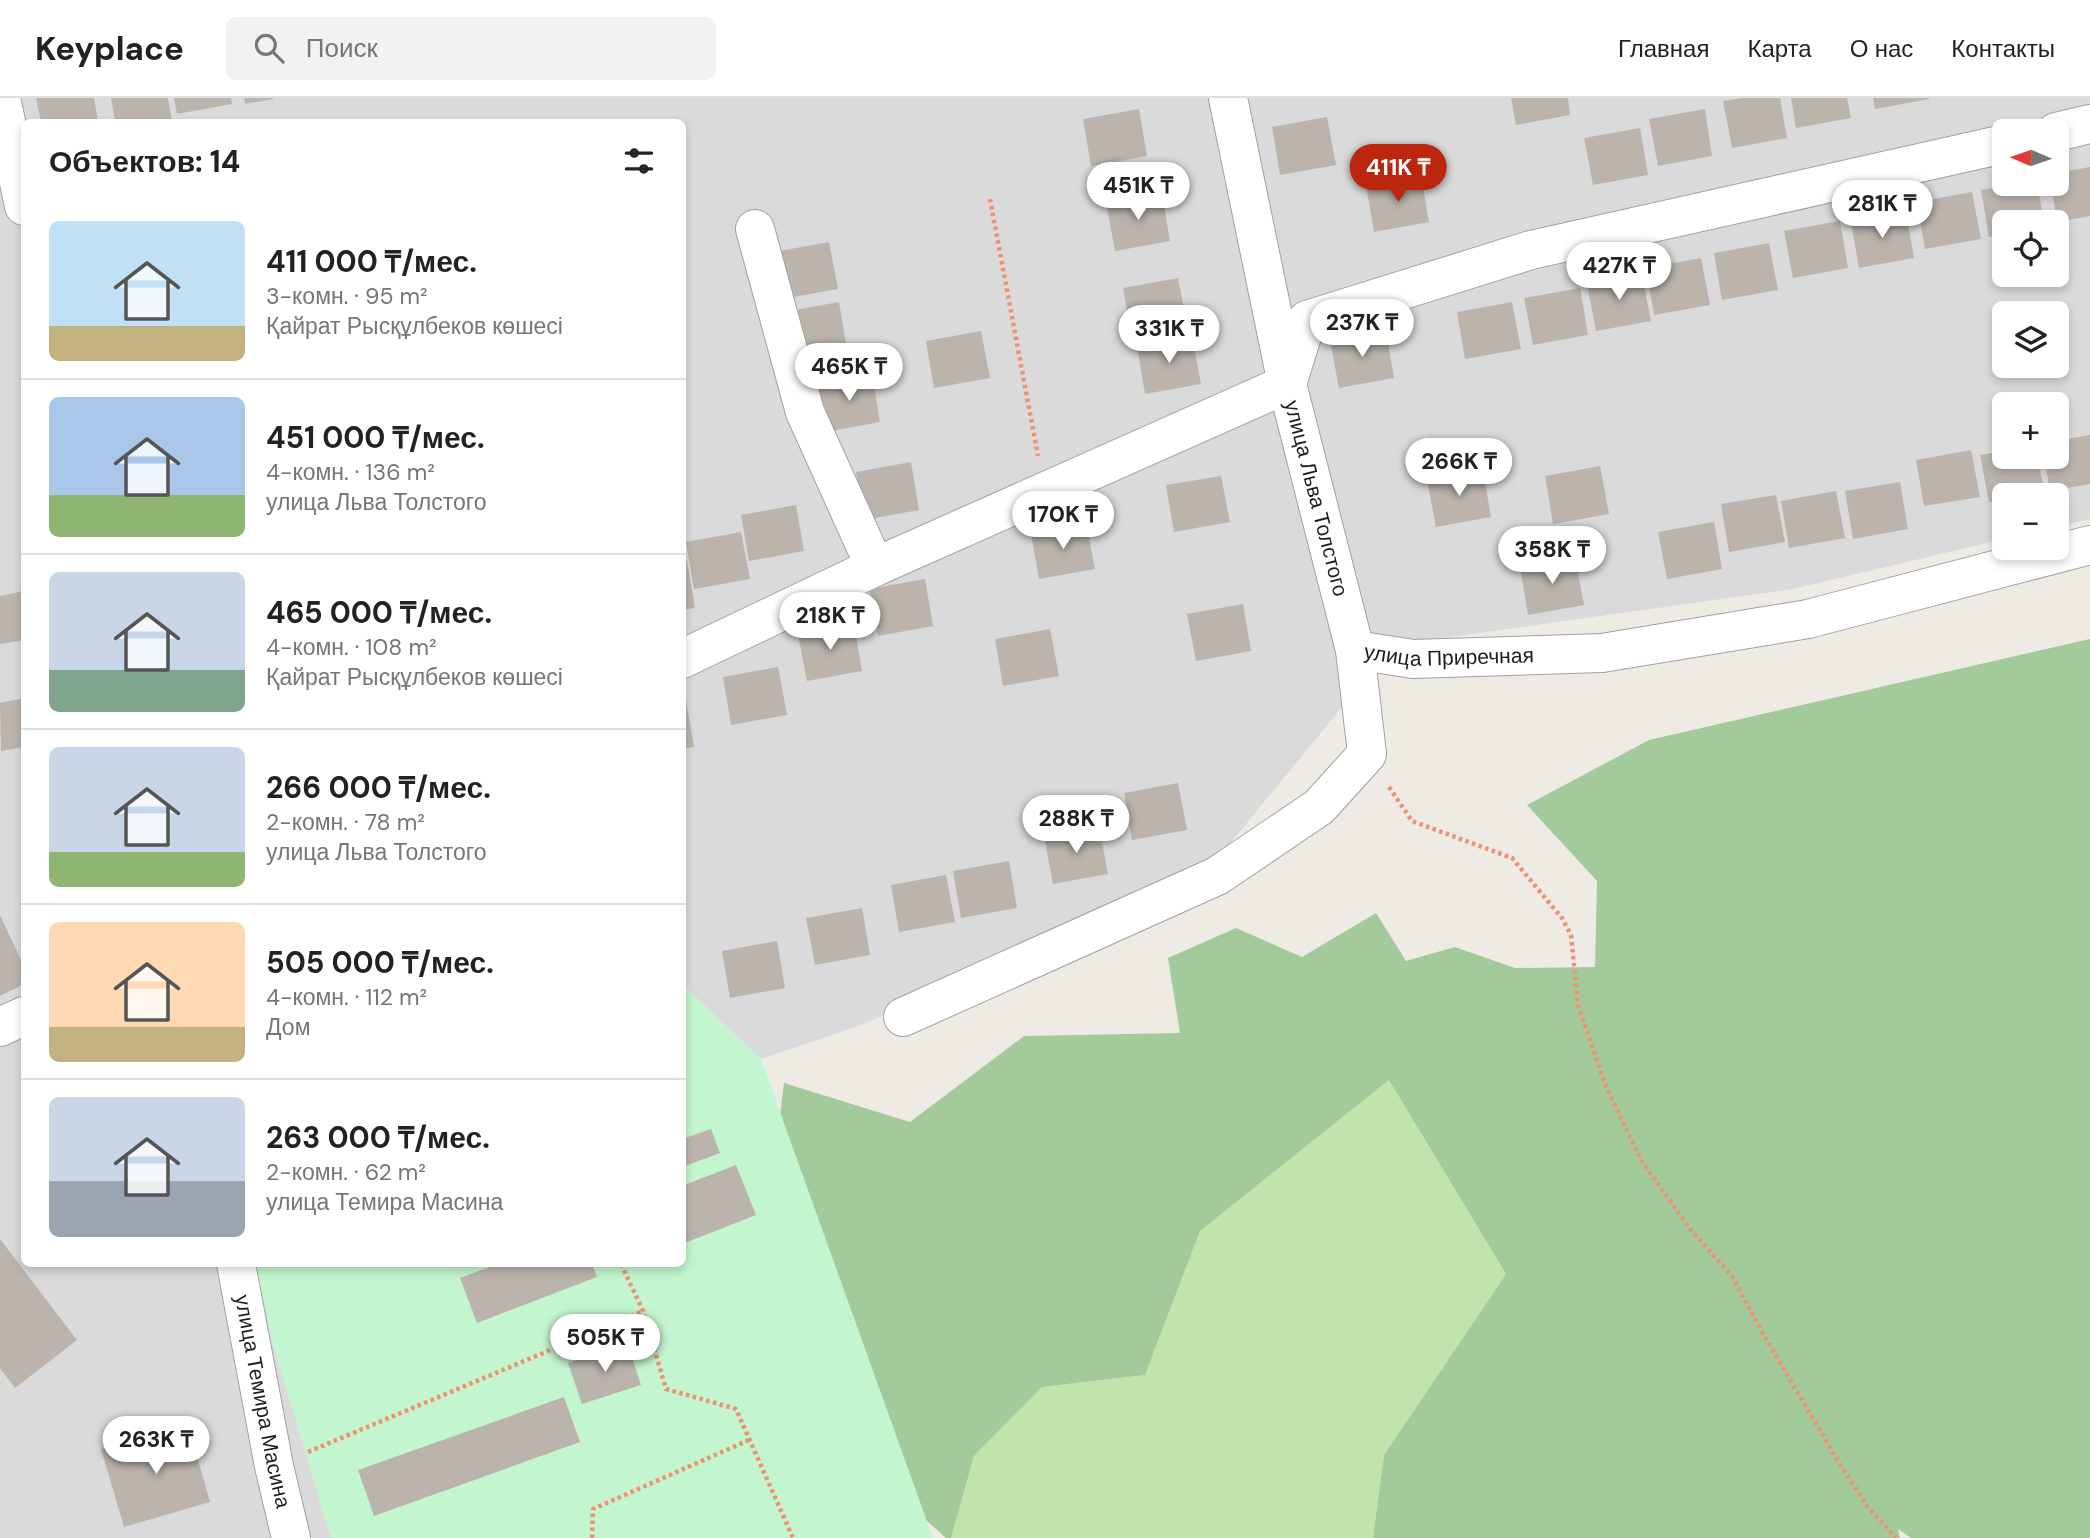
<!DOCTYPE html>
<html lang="ru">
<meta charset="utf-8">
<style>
:root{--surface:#fff;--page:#f2f2f2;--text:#222;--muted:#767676;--line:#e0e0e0;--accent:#bc250e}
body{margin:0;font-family:"DM Sans",sans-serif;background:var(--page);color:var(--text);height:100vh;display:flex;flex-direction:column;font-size:26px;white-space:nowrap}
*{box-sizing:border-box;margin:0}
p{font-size:23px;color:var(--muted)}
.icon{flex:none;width:38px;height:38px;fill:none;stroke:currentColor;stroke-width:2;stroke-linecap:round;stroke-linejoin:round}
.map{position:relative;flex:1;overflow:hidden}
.sheet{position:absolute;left:21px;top:21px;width:665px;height:1148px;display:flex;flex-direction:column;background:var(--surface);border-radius:10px;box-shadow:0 4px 10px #0003}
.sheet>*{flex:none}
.needle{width:46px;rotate:272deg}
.buttons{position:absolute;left:1992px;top:21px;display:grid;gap:14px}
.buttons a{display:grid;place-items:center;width:77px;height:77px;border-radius:10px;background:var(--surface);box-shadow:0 4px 10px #0003;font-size:35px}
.price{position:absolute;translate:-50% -60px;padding:0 16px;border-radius:24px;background:#fff;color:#222;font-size:23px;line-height:46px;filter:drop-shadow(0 2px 4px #0008)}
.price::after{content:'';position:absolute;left:50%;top:42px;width:21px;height:16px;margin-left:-10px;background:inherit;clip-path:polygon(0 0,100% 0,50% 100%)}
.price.on{background:var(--accent);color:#fff}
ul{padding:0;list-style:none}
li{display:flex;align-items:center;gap:21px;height:175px;padding:0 28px}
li+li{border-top:2px solid var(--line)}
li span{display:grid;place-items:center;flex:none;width:196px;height:140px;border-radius:10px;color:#555}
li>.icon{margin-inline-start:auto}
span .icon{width:84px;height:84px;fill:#fffc;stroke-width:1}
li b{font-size:30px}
h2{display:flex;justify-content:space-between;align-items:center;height:84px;padding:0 28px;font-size:30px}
header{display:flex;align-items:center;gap:42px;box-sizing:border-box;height:98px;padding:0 35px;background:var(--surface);border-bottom:2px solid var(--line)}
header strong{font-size:33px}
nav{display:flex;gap:38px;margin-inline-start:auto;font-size:24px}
.search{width:490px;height:63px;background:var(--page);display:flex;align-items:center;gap:18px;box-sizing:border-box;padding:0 24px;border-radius:10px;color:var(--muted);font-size:26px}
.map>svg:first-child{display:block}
.residential{fill:#dbdada;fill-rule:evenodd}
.grass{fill:#c1e4ad}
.forest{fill:#a3ca9b}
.park{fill:#c3f5ce}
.building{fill:#bab4ad}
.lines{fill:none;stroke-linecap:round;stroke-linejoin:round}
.minor-casing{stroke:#a1a1a1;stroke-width:40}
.path{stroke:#ef9073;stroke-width:4.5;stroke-dasharray:3.5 3.5;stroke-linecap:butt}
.minor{stroke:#fff;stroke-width:38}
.labels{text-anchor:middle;stroke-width:6;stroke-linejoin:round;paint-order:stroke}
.street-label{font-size:21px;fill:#1d1d1d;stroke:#fff}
</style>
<header>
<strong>Keyplace</strong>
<div class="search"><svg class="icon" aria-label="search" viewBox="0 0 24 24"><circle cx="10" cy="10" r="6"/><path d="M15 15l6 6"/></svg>Поиск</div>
<nav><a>Главная</a><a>Карта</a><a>О нас</a><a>Контакты</a></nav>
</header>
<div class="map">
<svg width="2090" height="1440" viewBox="0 0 2090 1440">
<rect width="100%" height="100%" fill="#edebe4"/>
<path class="residential" d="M0,0H2090V421L2056,429V397H2004V441L1793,491L1393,547L1214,765L862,927L761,961L683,887L682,24H24V1166H256L272,1242L331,1440H0ZM2004,33H2056V86H2004ZM2004,124H2056V177H2004ZM2004,215H2056V268H2004ZM2004,306H2056V359H2004Z"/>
<path class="grass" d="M1389,982L1506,1176L1384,1357L1373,1440H951L974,1358L1042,1289L1145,1277L1200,1133Z"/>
<path class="forest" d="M2090,541V1440H1911L1898,1431L1900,1440H1373L1384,1357L1506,1176L1389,982L1200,1133L1145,1277L1042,1289L974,1358L951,1440H946L874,1376L479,1440L767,1123L784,985L910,1024L1024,938L1180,935L1168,860L1236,830L1302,859L1376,815L1406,863L1455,849L1515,870L1595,869L1597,783L1527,707L1649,642Z"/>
<path class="park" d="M683,887L761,961L933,1440H331L272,1242L256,1166H682Z"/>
<g class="building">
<path d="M36,0H94L98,24H41Z"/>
<path d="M111,0H168L172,24H115Z"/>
<path d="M174,0H231L232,6L177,16Z"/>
<path d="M244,0H273V1L245,6Z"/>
<path d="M1511,0H1568L1570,17L1516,27Z"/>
<path d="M1742,0H1780L1787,40L1732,50L1723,3Z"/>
<path d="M1791,0H1847L1851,20L1796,30Z"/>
<path d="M1873,0H1929V1L1875,11Z"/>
<path d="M1139,11L1147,58L1091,68L1083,21Z"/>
<path d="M1705,11L1712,58L1658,68L1649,21Z"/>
<path d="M1327,19L1336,67L1280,77L1272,29Z"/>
<path d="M1640,30L1648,77L1593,87L1584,40Z"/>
<path d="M2090,69V118L2057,124L2051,86H2056V75Z"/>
<path d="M1421,77L1429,124L1374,134L1366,87Z"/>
<path d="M2016,86H2037L2044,124H2004V137L1989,139L1981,92Z"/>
<path d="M1972,94L1981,141L1925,151L1917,104Z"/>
<path d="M1162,95L1170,143L1115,153L1106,105Z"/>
<path d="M1906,114L1914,160L1859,170L1851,124Z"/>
<path d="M1840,123L1848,170L1793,180L1784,133Z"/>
<path d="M829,144L838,191L782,201L774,154Z"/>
<path d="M1769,145L1778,192L1722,202L1714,155Z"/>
<path d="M1701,160L1710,207L1654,217L1646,170Z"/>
<path d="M1642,176L1651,223L1596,233L1587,186Z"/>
<path d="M1178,180L1187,227L1131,237L1123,190Z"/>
<path d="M1580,190L1588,237L1533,247L1524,200Z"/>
<path d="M839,204L847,251L792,261L784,214Z"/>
<path d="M1512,204L1521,251L1465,261L1457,214Z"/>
<path d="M981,233L990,280L934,290L926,243Z"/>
<path d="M1386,233L1394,280L1339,290L1330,243Z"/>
<path d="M1192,238L1201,286L1145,296L1137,248Z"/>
<path d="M872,277L880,324L826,334L817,287Z"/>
<path d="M2090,337V386L2050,393L2044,359H2056V343Z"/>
<path d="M1971,352L1980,399L1924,408L1916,362Z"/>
<path d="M2004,353V359H2038L2044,394L2004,397V402L1989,404L1980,357Z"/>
<path d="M911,364L919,412L864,422L856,374Z"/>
<path d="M1600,368L1609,416L1553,426L1545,378Z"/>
<path d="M1483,372L1491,419L1436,429L1427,382Z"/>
<path d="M1221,378L1230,424L1174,434L1166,387Z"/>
<path d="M1900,384L1908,431L1853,441L1845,393Z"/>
<path d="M1836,393L1845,440L1789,450L1781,403Z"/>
<path d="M1776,397L1785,444L1729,454L1721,406Z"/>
<path d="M796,407L804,453L749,463L741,417Z"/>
<path d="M1714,424L1722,471L1667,481L1658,434Z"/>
<path d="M1086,425L1095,471L1039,481L1031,435Z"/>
<path d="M741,434L750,481L694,491L686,444Z"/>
<path d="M1575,459L1584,507L1528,517L1520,469Z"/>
<path d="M687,462L695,510L682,512V463Z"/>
<path d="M925,481L933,528L878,538L869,491Z"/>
<path d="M24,493V542L0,546V498Z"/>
<path d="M1243,506L1251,553L1196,563L1187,516Z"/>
<path d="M854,526L862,573L807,583L798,536Z"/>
<path d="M1050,531L1059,578L1003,588L995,541Z"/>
<path d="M778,569L787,617L731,627L723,579Z"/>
<path d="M24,600V649L1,653L0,605Z"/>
<path d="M686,602L694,649L682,651V603Z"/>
<path d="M1178,685L1187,732L1132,742L1124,695Z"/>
<path d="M1099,728L1108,776L1053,786L1044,738Z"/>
<path d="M1009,763L1017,810L961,820L953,773Z"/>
<path d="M946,777L955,824L899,834L891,787Z"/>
<path d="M862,810L870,857L815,867L806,820Z"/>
<path d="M0,817L24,869V886L0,898Z"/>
<path d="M777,843L785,890L730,900L722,853Z"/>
<path d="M711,1031L720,1055L682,1069V1041Z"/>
<path d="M736,1067L756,1117L682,1146V1088Z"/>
<path d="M0,1141L77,1242L15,1290L0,1270Z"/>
<path d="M498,1166H592L597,1179L477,1225L460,1180Z"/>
<path d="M627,1245L641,1287L582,1306L568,1265Z"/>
<path d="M564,1299L580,1344L374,1418L358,1372Z"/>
<path d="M188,1327L210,1404L124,1429L101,1351Z"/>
</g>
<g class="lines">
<g class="minor-casing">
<g id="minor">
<path d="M1,0L24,108"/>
<path id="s1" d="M1228,0L1287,286L1355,552"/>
<path d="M2056,34L2090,26"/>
<path d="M755,131L805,314L875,469"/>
<path d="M682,561L875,469L1287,286L1307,222L1531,152L2004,46"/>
<path id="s2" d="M903,919L1217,778L1319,709L1367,656L1355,552L1413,561L1602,555L1808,521L2090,447"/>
<path d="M0,929L24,918"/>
<path id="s3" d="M236,1166L274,1368L291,1440"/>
</g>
</g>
<g class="path">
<path d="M990,101L1038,358"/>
<path d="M1389,689L1412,723L1512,760L1562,820L1571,837L1578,907L1605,986L1641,1062L1690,1131L1732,1178L1762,1234L1838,1363L1867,1408L1896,1440"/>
<path d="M621,1166L643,1213L666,1291L736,1311L793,1440"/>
<path d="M308,1354L643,1213"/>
<path d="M592,1440L593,1411L749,1342"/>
</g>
<use href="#minor" class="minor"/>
</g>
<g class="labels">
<g class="street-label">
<text dy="7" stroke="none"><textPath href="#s1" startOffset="410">улица Льва Толстого</textPath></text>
<text dy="7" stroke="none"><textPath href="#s2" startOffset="738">улица Приречная</textPath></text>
<text dy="7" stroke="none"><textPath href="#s3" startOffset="140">улица Темира Масина</textPath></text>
</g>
</g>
</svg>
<div class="buttons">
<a><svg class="needle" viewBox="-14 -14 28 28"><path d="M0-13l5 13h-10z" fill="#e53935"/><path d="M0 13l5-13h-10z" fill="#767676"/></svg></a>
<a><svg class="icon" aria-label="locate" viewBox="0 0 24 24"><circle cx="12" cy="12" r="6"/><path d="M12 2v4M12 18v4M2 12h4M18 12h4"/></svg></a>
<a><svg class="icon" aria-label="layers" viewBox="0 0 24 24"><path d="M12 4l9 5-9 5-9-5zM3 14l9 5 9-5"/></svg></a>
<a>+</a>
<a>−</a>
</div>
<b class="price on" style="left:1398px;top:106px">411K ₸</b>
<b class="price" style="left:1138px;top:124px">451K ₸</b>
<b class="price" style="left:1882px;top:142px">281K ₸</b>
<b class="price" style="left:1619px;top:204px">427K ₸</b>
<b class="price" style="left:1362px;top:261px">237K ₸</b>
<b class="price" style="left:1169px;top:267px">331K ₸</b>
<b class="price" style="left:849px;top:305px">465K ₸</b>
<b class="price" style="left:1459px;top:400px">266K ₸</b>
<b class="price" style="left:1063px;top:453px">170K ₸</b>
<b class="price" style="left:1552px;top:488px">358K ₸</b>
<b class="price" style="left:830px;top:554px">218K ₸</b>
<b class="price" style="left:1076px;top:757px">288K ₸</b>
<b class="price" style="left:605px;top:1276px">505K ₸</b>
<b class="price" style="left:156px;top:1378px">263K ₸</b>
<section class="sheet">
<h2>Объектов: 14<svg class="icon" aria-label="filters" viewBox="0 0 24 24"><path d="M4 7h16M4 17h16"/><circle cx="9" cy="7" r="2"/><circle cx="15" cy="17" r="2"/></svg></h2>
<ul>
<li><span style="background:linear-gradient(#bfe0f5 75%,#c2b280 0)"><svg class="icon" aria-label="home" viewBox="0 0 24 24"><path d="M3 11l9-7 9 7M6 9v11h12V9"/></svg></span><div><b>411 000 ₸/мес.</b><p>3-комн. · 95 m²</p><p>Қайрат Рысқұлбеков көшесі</p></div></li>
<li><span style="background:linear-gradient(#a9c7e8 70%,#8fb573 0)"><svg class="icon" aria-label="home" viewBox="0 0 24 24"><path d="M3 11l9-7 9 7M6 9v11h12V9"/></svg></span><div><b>451 000 ₸/мес.</b><p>4-комн. · 136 m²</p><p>улица Льва Толстого</p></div></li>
<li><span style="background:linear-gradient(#c9d6e8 70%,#7fa58c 0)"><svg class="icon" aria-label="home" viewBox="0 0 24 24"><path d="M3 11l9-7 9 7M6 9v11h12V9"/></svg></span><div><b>465 000 ₸/мес.</b><p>4-комн. · 108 m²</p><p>Қайрат Рысқұлбеков көшесі</p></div></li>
<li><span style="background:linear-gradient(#c9d6e8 75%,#8fb573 0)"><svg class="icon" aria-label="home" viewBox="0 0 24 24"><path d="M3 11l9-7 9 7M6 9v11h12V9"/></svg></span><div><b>266 000 ₸/мес.</b><p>2-комн. · 78 m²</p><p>улица Льва Толстого</p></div></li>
<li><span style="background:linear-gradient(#ffd9b3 75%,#c2b280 0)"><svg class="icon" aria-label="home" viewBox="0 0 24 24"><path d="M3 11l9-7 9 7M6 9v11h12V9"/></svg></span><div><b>505 000 ₸/мес.</b><p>4-комн. · 112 m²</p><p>Дом</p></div></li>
<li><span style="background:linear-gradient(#c9d6e8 60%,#9aa5b1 0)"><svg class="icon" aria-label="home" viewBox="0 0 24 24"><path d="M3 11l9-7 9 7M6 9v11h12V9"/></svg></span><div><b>263 000 ₸/мес.</b><p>2-комн. · 62 m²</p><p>улица Темира Масина</p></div></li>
</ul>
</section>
</div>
